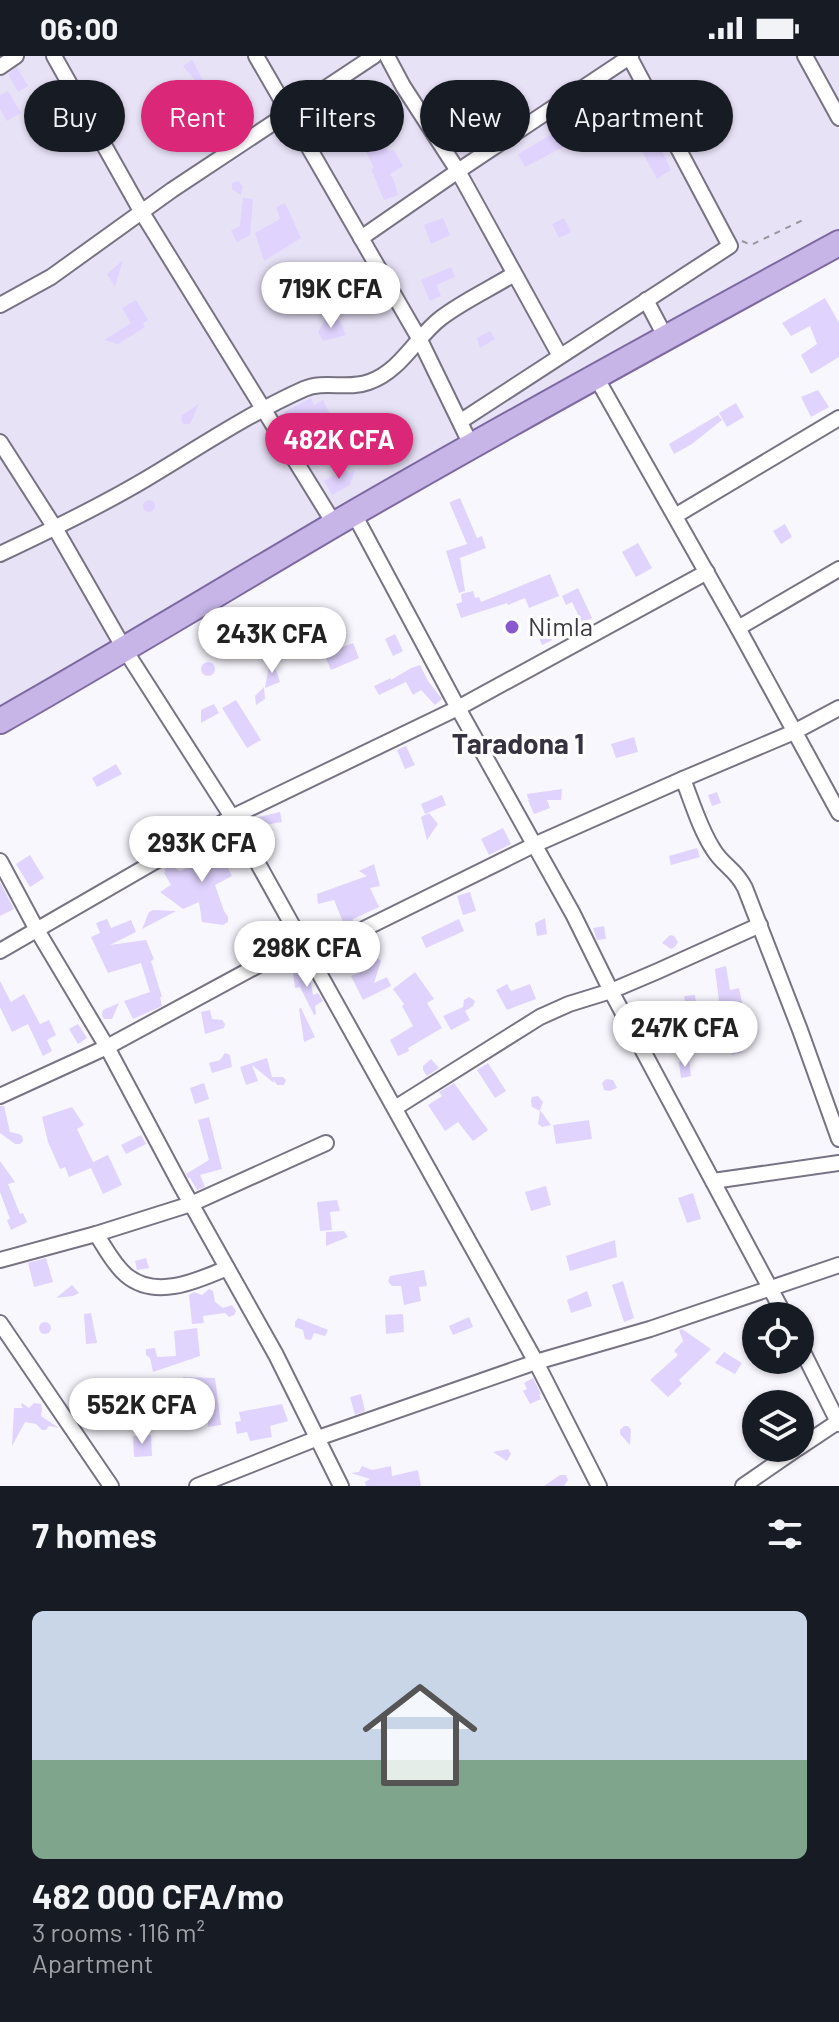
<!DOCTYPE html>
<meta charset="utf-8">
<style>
:root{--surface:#171b24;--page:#20242c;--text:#f1f3f6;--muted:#9ea1a6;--line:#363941;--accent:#db2777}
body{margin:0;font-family:Barlow,sans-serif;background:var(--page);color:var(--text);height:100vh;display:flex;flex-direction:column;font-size:30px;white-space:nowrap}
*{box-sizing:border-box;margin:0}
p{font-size:26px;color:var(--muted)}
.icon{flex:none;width:44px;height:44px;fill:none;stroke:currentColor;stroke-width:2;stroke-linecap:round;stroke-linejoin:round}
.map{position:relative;height:1430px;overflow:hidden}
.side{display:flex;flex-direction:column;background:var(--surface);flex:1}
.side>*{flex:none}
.guide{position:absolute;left:24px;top:24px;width:792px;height:72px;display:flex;gap:16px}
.controls{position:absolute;left:742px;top:1246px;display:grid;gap:16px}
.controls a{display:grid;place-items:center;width:72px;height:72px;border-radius:50%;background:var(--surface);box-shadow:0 2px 6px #0004;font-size:40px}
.price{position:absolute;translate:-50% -68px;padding:0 18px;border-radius:28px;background:#fff;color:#222;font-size:26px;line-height:52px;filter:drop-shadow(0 2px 4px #0008)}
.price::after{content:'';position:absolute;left:50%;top:48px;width:24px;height:18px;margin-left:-12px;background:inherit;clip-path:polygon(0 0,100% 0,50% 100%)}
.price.current{background:var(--accent);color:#fff}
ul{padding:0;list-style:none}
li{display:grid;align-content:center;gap:16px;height:424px;padding:0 32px}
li+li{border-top:2px solid var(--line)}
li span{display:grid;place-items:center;height:248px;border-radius:12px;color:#555}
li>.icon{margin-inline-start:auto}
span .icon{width:144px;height:144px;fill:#fffc;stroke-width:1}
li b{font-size:34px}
h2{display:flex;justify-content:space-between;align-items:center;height:96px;padding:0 32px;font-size:34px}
.chip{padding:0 28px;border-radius:36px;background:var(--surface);box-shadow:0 2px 6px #0004;font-size:28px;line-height:72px}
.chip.current{background:var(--accent);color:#fff}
.status{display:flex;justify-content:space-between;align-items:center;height:56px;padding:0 40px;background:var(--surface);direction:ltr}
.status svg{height:22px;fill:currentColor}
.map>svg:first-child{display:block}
.green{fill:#e8e2f7}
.building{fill:#e0d3fe}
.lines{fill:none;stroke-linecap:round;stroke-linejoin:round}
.street-casing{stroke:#787383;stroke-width:18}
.primary-casing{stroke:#7d69a2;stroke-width:28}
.path{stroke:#98959d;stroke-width:2;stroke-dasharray:6 6;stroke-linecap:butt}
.street{stroke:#fff;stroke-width:14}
.primary{stroke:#c6b5e6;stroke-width:24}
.poi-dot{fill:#8958d1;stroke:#fff;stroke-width:3}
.labels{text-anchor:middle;stroke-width:6;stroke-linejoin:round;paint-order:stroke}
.poi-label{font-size:26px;fill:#3d3a42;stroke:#fff;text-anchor:start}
.neighbourhood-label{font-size:28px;font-weight:bold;fill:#363240;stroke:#fff}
</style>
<div class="status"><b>06:00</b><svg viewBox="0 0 49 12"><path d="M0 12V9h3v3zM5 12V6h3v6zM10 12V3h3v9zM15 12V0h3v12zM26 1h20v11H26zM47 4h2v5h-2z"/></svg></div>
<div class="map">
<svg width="839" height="1430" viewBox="0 0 839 1430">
<rect width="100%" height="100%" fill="#f9f7fe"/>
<path class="green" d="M0,0H839V187L0,665Z"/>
<g class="building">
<path d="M192,4L210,37L208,39L183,10Z"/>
<path d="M17,11L28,30L18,36L8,18Z"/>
<path d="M184,27L211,61L202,67L178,31Z"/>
<path d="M628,34L635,47L595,69L597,71L565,90L525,111L518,98Z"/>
<path d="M8,35L21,57L7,65L0,53V39Z"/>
<path d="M171,36L180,53L172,58L162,41Z"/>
<path d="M357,44L363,61L352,65L351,62L345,64L340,52Z"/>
<path d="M648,66L671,114L657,123L631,75Z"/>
<path d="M374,86L376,88L384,86L388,95L394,94L403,110L390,118L394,125L398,139L384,144L371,113L374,112L365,93Z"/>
<path d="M238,125L243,130L241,139L232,133V127Z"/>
<path d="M243,142L253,143L250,179L237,186L231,175L240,170Z"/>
<path d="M285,147L301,182L264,205L255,177L280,163L276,151Z"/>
<path d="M443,162L450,179L431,188L424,169Z"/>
<path d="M564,162L571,176L559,182L552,168Z"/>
<path d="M123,204L115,231L107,218Z"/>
<path d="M451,211L455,221L436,229L441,240L430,245L421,224Z"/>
<path d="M825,242L839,267V301L811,318L801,299L817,288L810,270L791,280L782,267Z"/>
<path d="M136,244L148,264L143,267L145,271L118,288L104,284L131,267L122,252Z"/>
<path d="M327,261L329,267L339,263L346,279L323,285L318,276Z"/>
<path d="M490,275L495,283L480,292L477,282Z"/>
<path d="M818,334L829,351L811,361L801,341Z"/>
<path d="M311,342L314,349L323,344L332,362L334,361L341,370L324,380L315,367L299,379L284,356Z"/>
<path d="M736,347L744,361L727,371L719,357Z"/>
<path d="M199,348L190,368H183L181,364L182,359Z"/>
<path d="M718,359L722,364L692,388L674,398L669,388Z"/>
<path d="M346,413L348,417L355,414L350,429L332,439L324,425Z"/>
<path d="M460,442L477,482L482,480L486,492L460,502L465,535L459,537L446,495L467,488L450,448V446Z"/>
<circle cx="149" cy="450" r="6"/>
<path d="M785,468L792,481L781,488L773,475Z"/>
<path d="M638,487L652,512L636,521L622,496Z"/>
<path d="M550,518L559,540L529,552L525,542L508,549L507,547L461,562L456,548L462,546L461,538L473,535L475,542L479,541L481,546Z"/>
<path d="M578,532L592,562L582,567L572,546L566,549L562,540Z"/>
<path d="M548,574L552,584L542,589L538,579Z"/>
<path d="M395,578L403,595L393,600L385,583Z"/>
<path d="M353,587L359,602L331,614L324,598Z"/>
<path d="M271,599L280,626L265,632Z"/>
<circle cx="208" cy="613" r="7"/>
<path d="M420,609L428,625L442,643L435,649L421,634L413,639L406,626L379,639L374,630L391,622V624L411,612Z"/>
<path d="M264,631L265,643L256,649L255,640Z"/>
<path d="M236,644L261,684L247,692L222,652Z"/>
<path d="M214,648L219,657L201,667V654Z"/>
<path d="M634,681L638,696L616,702L611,688Z"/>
<path d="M406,690L415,709L405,713L397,694Z"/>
<path d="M116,708L122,718L97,731L92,722Z"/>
<path d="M562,733L561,744H547L550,752L534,758L528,744L531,743H528L527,738Z"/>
<path d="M717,736L721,747L712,750L708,739Z"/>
<path d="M442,739L446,749L425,758L421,748Z"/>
<path d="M280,756L282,766L252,771L251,763Z"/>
<path d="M429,757L438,768L427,784L421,761Z"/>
<path d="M503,772L511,788L489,799L481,783Z"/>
<path d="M214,786L217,792L227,786L234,798L224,804L232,820L215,829L224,855L228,861V866L223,869L202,866L199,846L183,853L160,836L171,829L164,817L166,811H173L180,815L204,804L199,794Z"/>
<path d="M697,792L700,801L671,809L669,800Z"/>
<path d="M30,799L44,822L30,831L16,808Z"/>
<path d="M374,808L380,830L370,832L379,851L353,863L354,867L345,871L334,844L318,848L317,838L367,820L359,815Z"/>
<path d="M0,826L14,853L0,860Z"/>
<path d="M470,836L476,855L463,859L457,840Z"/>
<path d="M153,854L176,855L142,873L149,856Z"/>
<path d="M545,862L547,878L537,880L535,867Z"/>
<path d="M107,863L111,872L131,864L136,876L110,889L146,884L154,903L151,905L162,941H160L162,950L133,963L124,945L150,936L141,907L108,917L91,881L100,877L96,867Z"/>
<path d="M459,863L464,875L426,892L421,881Z"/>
<path d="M604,870L606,883L597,884L593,872Z"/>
<path d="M670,879L674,880L678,886L675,891L671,893L662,887Z"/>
<path d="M367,882L375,899L381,905L374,927L387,921L391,930L363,944L351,920L363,915L361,910L367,907L357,887Z"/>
<path d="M726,910L730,934L739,932L743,951L734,953L742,996L732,999L724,957L688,963L684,940L695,939L696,949L719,945L715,913Z"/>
<path d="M306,914L310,922L313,939L318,937L323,945L315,950L316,958L314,959L300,931L295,932L293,916Z"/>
<path d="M415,916L434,943L427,947L442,972L408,992L409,995L398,1000L390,984L413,970L402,950L404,948L393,933Z"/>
<path d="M0,925L11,946L24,938L40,968L49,964L56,979L47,984L52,995L43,1000L28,968L12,976L0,951Z"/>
<path d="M507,928L511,935L530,928L536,943L507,954L496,934Z"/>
<path d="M469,941L475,945L473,950L465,955L470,964L451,974L443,960L463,951L464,944Z"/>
<path d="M119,947L112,963H104L102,959L103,954Z"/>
<path d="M301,952L315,981L304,986L299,953Z"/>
<path d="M210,954L212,963L222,964L225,968L224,972L205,978L201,956Z"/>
<path d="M78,968L87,982L78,988L69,973Z"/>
<path d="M225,997L230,999L232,1011L212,1017L209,1007L220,1004Z"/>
<path d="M267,1002L272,1021H283L286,1024L284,1029H277L273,1023L274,1027L252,1009L258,1025L246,1029L240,1011Z"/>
<path d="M431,1003L439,1012L427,1020L423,1014V1010Z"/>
<path d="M689,1004L691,1020L681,1022L679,1006Z"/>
<path d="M488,1007L506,1035L495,1042L477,1014Z"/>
<path d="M606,1023L613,1024L617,1032L610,1035L604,1034L602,1027Z"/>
<path d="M204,1027L209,1043L195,1048L190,1032Z"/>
<path d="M454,1027L488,1074L473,1085L458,1066L445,1075L428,1049L442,1040L439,1036Z"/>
<path d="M538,1040L543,1046L540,1054L551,1069L542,1071L538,1068L540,1055L532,1051L531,1045L532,1041Z"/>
<path d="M0,1050H4L10,1076L19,1078L22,1080L23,1085L20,1088H15L0,1077Z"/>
<path d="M72,1051L84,1069L77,1073L93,1106L108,1099L122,1129L103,1138L91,1112L69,1121L65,1111L60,1113L48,1086L42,1061Z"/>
<path d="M209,1061L222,1113L200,1119L205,1131L197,1134L190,1122H188L186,1118L209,1104L198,1064Z"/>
<path d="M589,1064L592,1083L556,1088L553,1069Z"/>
<path d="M141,1079L146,1088L126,1098L121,1089Z"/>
<path d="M0,1105L15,1126L8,1128L20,1158L23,1157L27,1166L11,1174L7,1164L10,1163L0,1136Z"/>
<path d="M546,1130L551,1149L531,1155L525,1136Z"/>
<path d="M693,1137L701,1163L687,1167L678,1142Z"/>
<path d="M337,1144L340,1155L330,1156L332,1174L320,1175L317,1146Z"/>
<path d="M344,1175L348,1181L326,1190V1176Z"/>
<path d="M615,1184L617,1201L570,1215L566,1200Z"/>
<path d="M46,1202L53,1226L34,1231L28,1207Z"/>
<path d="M146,1202L149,1212L137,1214L135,1205Z"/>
<path d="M424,1214L427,1230L419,1231L421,1245L404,1249L401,1230H392L390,1228L388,1225L390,1220Z"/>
<path d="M623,1225L634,1262L624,1266L612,1229Z"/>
<path d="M72,1229L79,1237L73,1240L56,1242Z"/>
<path d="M209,1233L213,1235L215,1246L223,1252L232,1249L236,1255L234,1259L229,1261L225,1257L203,1260L204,1267L192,1268L189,1239L194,1236L202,1239Z"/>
<path d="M587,1235L592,1250L571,1257L567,1244Z"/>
<path d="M91,1257L97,1287L86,1288L84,1258Z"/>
<path d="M403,1258L404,1276L386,1278L385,1259Z"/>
<path d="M469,1261L473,1271L453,1279L449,1270Z"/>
<path d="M298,1262L328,1274L325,1280L314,1277L311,1284L305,1283L303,1274L295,1271V1266Z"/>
<circle cx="45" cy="1272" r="6"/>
<path d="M197,1272L200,1300L153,1316L150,1302L146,1299V1293L155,1292L157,1301L176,1300L174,1275Z"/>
<path d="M682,1273L711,1293L679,1324L682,1328L668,1341L650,1324L678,1299L674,1295L683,1285L679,1274Z"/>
<path d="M724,1296L742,1307L735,1318L715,1307Z"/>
<path d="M183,1321L215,1322L221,1369L208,1371V1365L190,1367L188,1347L181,1339Z"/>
<path d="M533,1322L541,1338L539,1339L541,1343L530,1348L523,1335L527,1333L524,1327Z"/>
<path d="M361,1338L365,1355L355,1359L350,1341Z"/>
<path d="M22,1347L29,1352L34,1347L41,1348L42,1353L41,1360L59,1372L49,1370L46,1374H42L36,1368L25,1366L12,1390L14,1352H23L21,1349Z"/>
<path d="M282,1348L288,1365L270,1370L272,1381L250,1385L247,1376L237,1378L235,1366L241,1365L239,1356Z"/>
<path d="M624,1370H628L631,1374L630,1389L620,1378V1374Z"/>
<path d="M151,1379L152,1400L134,1401L133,1380Z"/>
<path d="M508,1393L511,1398L507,1405L493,1396Z"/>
<path d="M362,1410L372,1414L391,1410L392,1420L418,1414L421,1430H366L365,1426L370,1423L351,1417L359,1416Z"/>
<path d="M560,1419H566L567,1422L568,1424L564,1430H544Z"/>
</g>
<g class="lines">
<g class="street-casing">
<g id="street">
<path d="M54,0L141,155L335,469"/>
<path d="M256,0L420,284L472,391"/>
<path d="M387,0L403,30L458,115L560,300"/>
<path d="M805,0L839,62"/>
<path d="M0,11L16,0"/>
<path d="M361,182L458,115L631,0"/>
<path d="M646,244L666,282"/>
<path d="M0,249L51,221L172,134L374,0"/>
<path d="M596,321L738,572L839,757"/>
<path d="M461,365L730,190L629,0"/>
<path d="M0,386L55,472L125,594L232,761L536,1306L599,1430"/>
<path d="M354,458L458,652L573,858L611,935L785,1260"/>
<path d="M675,460L839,362"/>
<path d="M0,498C49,475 99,451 146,423C198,392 248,358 304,333C324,324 348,334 369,326C401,315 416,281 441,262C463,245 490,233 514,218"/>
<path d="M738,572L839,513"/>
<path d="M683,723C692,746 700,773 713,793C723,810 735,812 745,832L800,974L839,1083"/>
<path d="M0,805L37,874L107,991L180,1128L276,1299L341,1430"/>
<path d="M0,895L232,761L458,652L707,516"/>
<path d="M309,900L534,789L683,723L794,676L839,652"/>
<path d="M0,1040L107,991L301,886"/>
<path d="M395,1052L540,961L569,948L611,935L658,915L760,869"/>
<path d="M713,1125L839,1107"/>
<path d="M96,1178C105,1191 113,1208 126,1219C155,1244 197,1225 227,1212"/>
<path d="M0,1204L96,1178L191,1148L326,1087"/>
<path d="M0,1267L111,1430"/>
<path d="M800,1290L839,1368"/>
<path d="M800,1391L839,1365"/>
<path d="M197,1430L318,1382L536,1306L650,1273L839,1209"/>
<path d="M743,1430L798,1392"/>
</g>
</g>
<g class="primary-casing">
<path id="primary" d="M0,665C113,601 223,534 335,468C502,371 670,279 839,187"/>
</g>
<path class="path" d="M742,185L751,189L805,163"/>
<use href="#street" class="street"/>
<use href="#primary" class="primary"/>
</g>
<circle class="poi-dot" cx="512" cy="571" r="8"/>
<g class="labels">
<g class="poi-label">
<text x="528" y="580">Nimla</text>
</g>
<g class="neighbourhood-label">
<text x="518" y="698">Taradona 1</text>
</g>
</g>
</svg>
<div class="controls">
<a><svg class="icon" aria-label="locate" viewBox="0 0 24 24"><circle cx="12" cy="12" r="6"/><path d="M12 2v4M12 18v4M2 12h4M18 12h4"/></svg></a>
<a><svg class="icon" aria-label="layers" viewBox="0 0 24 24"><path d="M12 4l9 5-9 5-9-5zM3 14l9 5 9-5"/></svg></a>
</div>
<b class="price" style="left:331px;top:274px">719K CFA</b>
<b class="price current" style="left:339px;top:425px">482K CFA</b>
<b class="price" style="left:272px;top:619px">243K CFA</b>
<b class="price" style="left:202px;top:828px">293K CFA</b>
<b class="price" style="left:307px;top:933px">298K CFA</b>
<b class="price" style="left:685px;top:1013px">247K CFA</b>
<b class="price" style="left:142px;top:1390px">552K CFA</b>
<div class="guide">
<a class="chip">Buy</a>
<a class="chip current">Rent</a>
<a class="chip">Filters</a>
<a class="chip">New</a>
<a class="chip">Apartment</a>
</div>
</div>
<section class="side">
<h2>7 homes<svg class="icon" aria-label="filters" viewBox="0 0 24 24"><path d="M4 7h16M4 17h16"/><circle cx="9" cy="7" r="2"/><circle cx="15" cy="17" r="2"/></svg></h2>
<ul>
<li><span style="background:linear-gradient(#c9d6e8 60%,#7fa58c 0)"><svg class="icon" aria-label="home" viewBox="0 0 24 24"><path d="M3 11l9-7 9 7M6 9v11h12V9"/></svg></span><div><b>482 000 CFA/mo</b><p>3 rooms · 116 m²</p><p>Apartment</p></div></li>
</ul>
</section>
